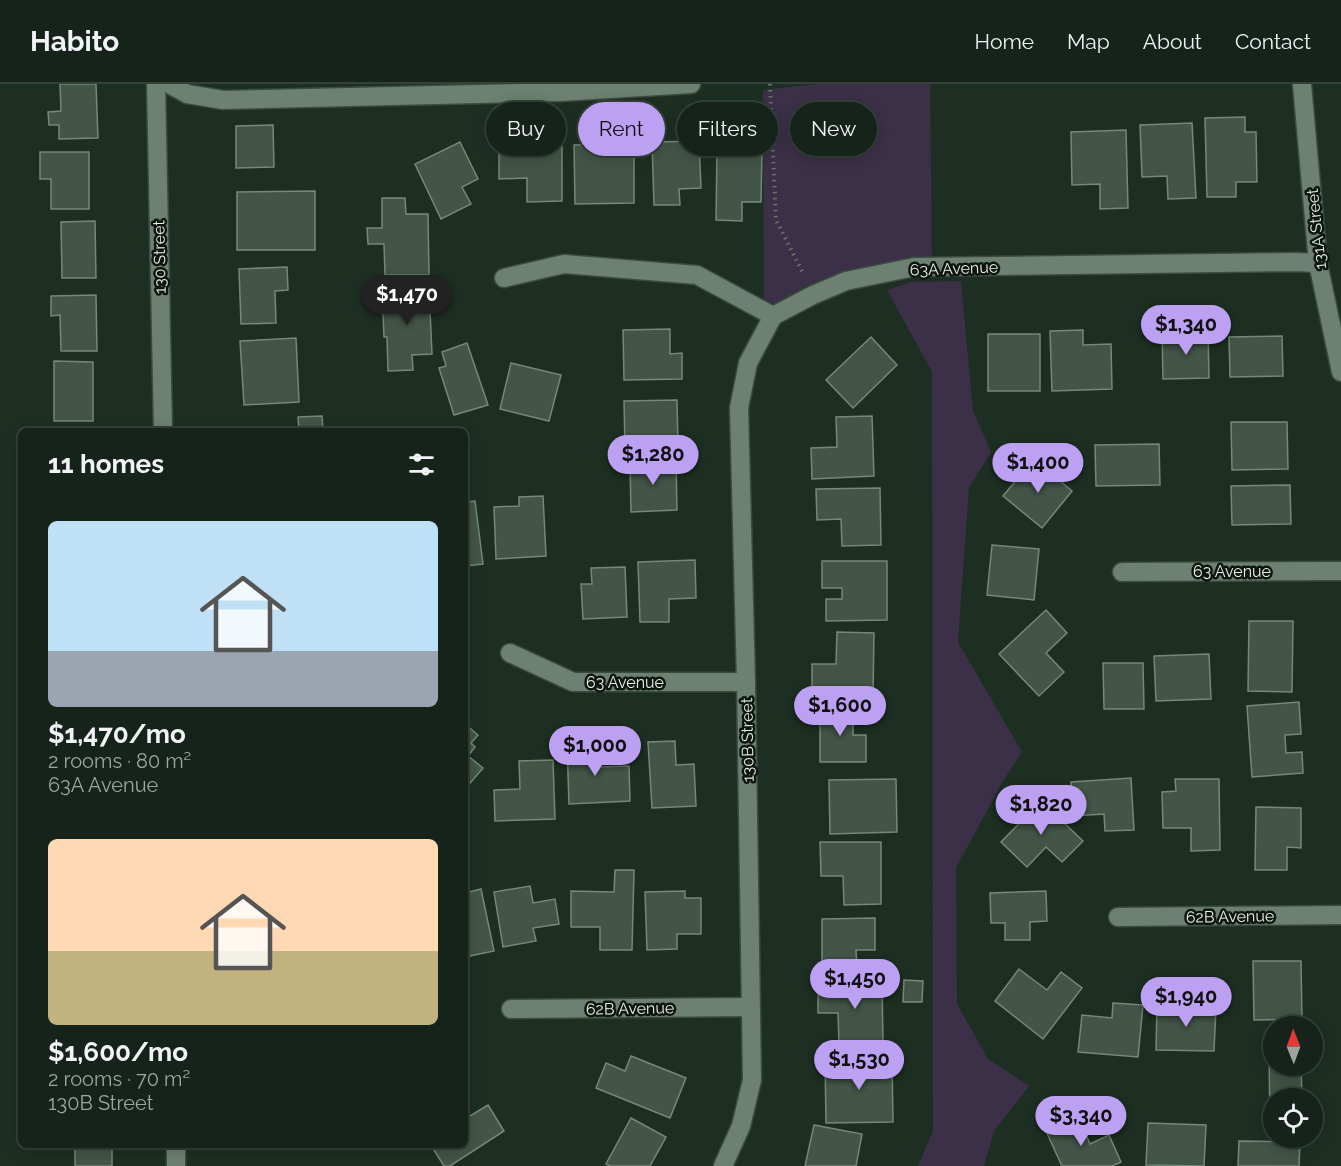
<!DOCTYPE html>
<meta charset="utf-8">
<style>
:root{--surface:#16231a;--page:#1f2b23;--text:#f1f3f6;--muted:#9ea4a2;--line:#354039;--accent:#bca0f2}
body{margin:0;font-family:Raleway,sans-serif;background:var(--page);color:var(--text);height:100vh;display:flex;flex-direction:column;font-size:22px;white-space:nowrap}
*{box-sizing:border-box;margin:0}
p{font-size:20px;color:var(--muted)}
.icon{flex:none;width:33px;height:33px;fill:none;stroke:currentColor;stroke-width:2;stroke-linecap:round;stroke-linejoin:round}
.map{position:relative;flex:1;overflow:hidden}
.drawer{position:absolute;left:18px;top:344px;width:450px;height:720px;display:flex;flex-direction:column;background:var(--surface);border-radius:9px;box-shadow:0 3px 15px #0003,0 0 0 2px var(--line)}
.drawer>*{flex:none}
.guide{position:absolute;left:486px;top:18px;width:570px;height:54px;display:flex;gap:12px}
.needle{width:39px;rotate:359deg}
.buttons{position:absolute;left:1263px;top:932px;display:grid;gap:12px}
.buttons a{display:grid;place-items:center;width:60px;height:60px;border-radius:50%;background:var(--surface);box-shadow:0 3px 15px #0003,0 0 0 2px var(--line);font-size:30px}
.price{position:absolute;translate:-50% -51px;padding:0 14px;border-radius:21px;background:var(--accent);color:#111;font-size:20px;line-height:39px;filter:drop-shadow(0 2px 3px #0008)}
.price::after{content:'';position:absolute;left:50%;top:36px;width:18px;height:14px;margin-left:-9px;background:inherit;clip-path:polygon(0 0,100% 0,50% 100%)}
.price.current{background:#222;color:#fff}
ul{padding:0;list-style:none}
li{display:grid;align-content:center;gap:12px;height:318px;padding:0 30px}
li span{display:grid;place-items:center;height:186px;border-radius:9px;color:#555}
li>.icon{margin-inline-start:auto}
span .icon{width:108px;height:108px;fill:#fffc;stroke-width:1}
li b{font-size:26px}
h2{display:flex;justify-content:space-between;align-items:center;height:72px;padding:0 30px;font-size:26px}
.tag{padding:0 21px;border-radius:27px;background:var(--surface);box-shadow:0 3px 15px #0003,0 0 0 2px var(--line);font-size:21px;line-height:54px}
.tag.current{background:var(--accent);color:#111}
header{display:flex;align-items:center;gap:36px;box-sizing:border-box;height:84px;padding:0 30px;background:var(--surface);border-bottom:2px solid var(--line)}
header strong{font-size:28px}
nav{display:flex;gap:33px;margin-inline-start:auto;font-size:21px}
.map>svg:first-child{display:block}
.green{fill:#3b3047}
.building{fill:#425547;stroke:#748979;stroke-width:1.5}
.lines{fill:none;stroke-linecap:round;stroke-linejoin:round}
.minor-casing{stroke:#3c4b40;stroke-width:21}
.path{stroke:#65756a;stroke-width:4;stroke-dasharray:1.5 4.5;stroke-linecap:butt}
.minor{stroke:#6c8171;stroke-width:18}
.labels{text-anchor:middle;stroke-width:5;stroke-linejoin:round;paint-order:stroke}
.street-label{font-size:16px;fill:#e5f0e8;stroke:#0d150f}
</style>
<header>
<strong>Habito</strong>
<nav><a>Home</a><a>Map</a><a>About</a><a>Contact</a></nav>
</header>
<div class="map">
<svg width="1341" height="1082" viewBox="0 0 1341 1082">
<rect width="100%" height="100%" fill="#1d2f22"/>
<g class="green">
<path d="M817,0H930L932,182L777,221L764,216L763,6Z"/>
<path d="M961,197L973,327L991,368L969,404L958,558L1022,668L1003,697L956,784L957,920L988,975L1029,1002L994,1047L984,1082H918L933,1047L932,288L887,206L911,198Z"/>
</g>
<g class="building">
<path d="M60,0H96L98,54L59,55V41H49L48,28L61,27Z"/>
<path d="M695,26H707V45L695,46Z"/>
<path d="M1245,33V48H1256L1257,98H1236V113H1207L1205,34Z"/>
<path d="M1192,39L1196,114L1168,115L1167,92L1142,93L1140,41Z"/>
<path d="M273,41L274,83L236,84V42Z"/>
<path d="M1126,46L1128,124L1100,125V100L1072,101L1071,48Z"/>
<path d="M562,57V117L527,118V94L499,95V58Z"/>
<path d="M699,57L701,104L679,105L680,121H654L652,58Z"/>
<path d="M460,58L478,95L462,103L471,120L441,135L415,80Z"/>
<path d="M634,60V119L575,120L574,61Z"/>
<path d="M40,68H89V125H51V95H40Z"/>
<path d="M717,68L762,69L761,118H742V137L716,136Z"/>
<path d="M315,107V166H237V108Z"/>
<path d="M382,114H405L406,130H428L429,191H385L384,160H368L367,144H382Z"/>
<path d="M95,137L96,194H62L61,138Z"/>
<path d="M287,183L288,206L275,207L276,239L241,240L239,185Z"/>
<path d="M429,204L432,270L412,271L413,286L388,287L387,253H384L382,206Z"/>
<path d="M96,211L97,267H61L60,231L51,232V212Z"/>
<path d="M670,245V270L682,269V295L624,296L623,246Z"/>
<path d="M1083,246V261L1111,260L1112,305L1052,307L1050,247Z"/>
<path d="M1208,248L1209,294L1163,295L1162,249Z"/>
<rect x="988" y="250" width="52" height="57"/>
<path d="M1282,252L1283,292L1230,293L1229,253Z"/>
<path d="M871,253L897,281L853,324L826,296Z"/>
<path d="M296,254L299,318L244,321L240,257Z"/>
<path d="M467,259L488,321L454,331L439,284L446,282L442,268Z"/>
<path d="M54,277L93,278V337H54Z"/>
<path d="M511,279L561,291L549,337L500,325Z"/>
<path d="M677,316L678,362L625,363L624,317Z"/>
<path d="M322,332L323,346H299L298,333Z"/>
<path d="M872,332L874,392L812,395L811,364L837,363L836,333Z"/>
<path d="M1231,338H1287L1288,385L1232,386Z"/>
<path d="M1159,360L1160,401L1096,402L1095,361Z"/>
<path d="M1034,375L1072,407L1042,444L1003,412Z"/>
<path d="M676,377L677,426L631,428L630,378Z"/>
<path d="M1290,401L1291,440L1232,441L1231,402Z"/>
<path d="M880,404L881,461L842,462L841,435L817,436L816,405Z"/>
<path d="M543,412L546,472L496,475L494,423L519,422V413Z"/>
<path d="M475,417L483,480L465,482V418Z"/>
<path d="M992,461L1039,465L1034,516L987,511Z"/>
<path d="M695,476L696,514L669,515V538H640L638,478Z"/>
<path d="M822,477H887V536L826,537V515H842V504H822Z"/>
<path d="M625,483L627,533L583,535L581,500H592L591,484Z"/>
<path d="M1046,526L1067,549L1046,569L1064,588L1039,612L999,570Z"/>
<path d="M1249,537H1293L1292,608L1248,607Z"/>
<path d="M837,548L874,549L873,611L812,610V580H836Z"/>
<path d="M1209,570L1211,615L1156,617L1154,572Z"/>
<path d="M1103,579H1143L1144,625H1104Z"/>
<path d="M1299,618L1301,650L1285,651L1286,669L1302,668L1303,689L1252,693L1247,622Z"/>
<path d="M853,622V651H866V678H820V623Z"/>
<path d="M465,640L478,651L471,659L475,663L468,672L483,684L465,705Z"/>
<path d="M675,657L676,681L694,680L696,722L652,724L648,658Z"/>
<path d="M599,659L600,683L629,682L630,717L569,720L567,660Z"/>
<path d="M553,676L555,735L495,737L494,706L520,705L519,677Z"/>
<path d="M1131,694L1134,746L1105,747L1104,730L1073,732L1071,698Z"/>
<path d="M896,695L897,748L830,750L829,696Z"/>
<path d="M1175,695H1219L1220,766L1191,767V744H1163L1162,708L1176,707Z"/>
<path d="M1041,717L1083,757L1062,778L1046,763L1027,783L1001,758Z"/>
<path d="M1256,723L1301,724V764L1287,763V786H1255Z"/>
<path d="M820,758H881V820L844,821L843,792H821Z"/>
<path d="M615,786H634L632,866H600V843H571V807L614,808Z"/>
<path d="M530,802L533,819L555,815L559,840L533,844L536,857L503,863L494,808Z"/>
<path d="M481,805L494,867L465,873V809Z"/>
<path d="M685,807V814H701V850H677V865L647,866L645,808Z"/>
<path d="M1046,807L1047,837L1030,838V856H1005V839H991L990,809Z"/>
<path d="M875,834V866H856L857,885L822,886V835Z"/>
<path d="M1253,877H1301L1302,935L1254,936Z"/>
<path d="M1019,885L1047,906L1061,888L1082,904L1043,955L995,917Z"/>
<path d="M904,896L923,897L922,918H903Z"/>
<path d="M882,898L883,959L839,960L838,929H818V900Z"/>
<path d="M1113,919L1143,921L1138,973L1078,968L1082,931L1112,934Z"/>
<path d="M1157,921L1216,923L1214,967L1156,966Z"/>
<path d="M1269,967H1274V981H1301L1302,1014H1274V1045H1270Z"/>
<path d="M631,972L686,994L670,1034L596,1004L606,979L625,987Z"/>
<path d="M825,975H892L893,1038L826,1039Z"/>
<path d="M488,1021L504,1047L450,1082H444L430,1060H465V1035Z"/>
<path d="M1078,1032L1090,1060L1109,1051L1121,1078L1112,1082H1062L1046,1047Z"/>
<path d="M631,1034L666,1053L650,1082H610L606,1080Z"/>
<path d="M1148,1039L1206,1041L1204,1082L1146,1081Z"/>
<path d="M814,1041L862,1050L856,1082H805Z"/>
<path d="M1239,1057L1300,1058L1299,1082H1238Z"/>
<rect x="75" y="1060" width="37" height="22"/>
</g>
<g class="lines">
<g class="minor-casing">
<g id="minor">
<path d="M156,0L163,346"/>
<path d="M169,0L187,10L223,16L561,8L691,0"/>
<path d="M1302,0L1318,179L1341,288"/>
<path d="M504,194L564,180L697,191L773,232"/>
<path d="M773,232L813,211L846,197L914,183L1295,178L1318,179"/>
<path d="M1122,488L1341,487"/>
<path d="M510,569L573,598H746"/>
<path d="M1118,833L1341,831"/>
<path d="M511,925L750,923"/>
<path d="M176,1060V1082"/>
<path d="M723,1082L741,1042L752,996L746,598L739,324L748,279L773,232"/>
</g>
</g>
<path class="path" d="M770,0L776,136L804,191"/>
<use href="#minor" class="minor"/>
</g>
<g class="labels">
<g class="street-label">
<text transform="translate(1316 145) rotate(-96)" y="6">131A Street</text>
<text transform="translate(159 173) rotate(-91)" y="6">130 Street</text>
<text transform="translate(954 184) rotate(-2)" y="6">63A Avenue</text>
<text x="1232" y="493">63 Avenue</text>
<text x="625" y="604">63 Avenue</text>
<text transform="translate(747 656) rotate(-91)" y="6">130B Street</text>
<text transform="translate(1230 832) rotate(-1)" y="6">62B Avenue</text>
<text transform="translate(630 924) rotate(-1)" y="6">62B Avenue</text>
</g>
</g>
</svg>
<div class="buttons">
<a><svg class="needle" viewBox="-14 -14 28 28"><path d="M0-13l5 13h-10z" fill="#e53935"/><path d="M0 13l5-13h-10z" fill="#9ea4a2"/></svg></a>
<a><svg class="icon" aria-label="locate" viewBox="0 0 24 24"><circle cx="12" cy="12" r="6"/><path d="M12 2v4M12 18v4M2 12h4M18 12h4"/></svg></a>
</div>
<b class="price current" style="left:407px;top:242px">$1,470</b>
<b class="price" style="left:1186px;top:272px">$1,340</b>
<b class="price" style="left:653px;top:402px">$1,280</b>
<b class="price" style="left:1038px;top:410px">$1,400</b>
<b class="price" style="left:840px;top:653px">$1,600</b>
<b class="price" style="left:595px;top:693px">$1,000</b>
<b class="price" style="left:1041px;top:752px">$1,820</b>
<b class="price" style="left:855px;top:926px">$1,450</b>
<b class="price" style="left:1186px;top:944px">$1,940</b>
<b class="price" style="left:859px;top:1007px">$1,530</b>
<b class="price" style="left:1081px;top:1063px">$3,340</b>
<div class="guide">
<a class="tag">Buy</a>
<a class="tag current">Rent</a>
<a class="tag">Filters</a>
<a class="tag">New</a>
</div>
<section class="drawer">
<h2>11 homes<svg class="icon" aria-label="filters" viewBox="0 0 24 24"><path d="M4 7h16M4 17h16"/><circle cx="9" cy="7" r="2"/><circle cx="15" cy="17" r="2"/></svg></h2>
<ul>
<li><span style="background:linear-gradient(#bfe0f5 70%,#9aa5b1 0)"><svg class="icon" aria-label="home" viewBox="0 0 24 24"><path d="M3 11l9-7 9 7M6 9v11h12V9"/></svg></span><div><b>$1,470/mo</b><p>2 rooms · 80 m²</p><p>63A Avenue</p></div></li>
<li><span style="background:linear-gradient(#ffd9b3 60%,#c2b280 0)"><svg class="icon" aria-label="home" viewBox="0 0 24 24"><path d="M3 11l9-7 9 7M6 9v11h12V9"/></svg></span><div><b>$1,600/mo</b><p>2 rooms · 70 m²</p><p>130B Street</p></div></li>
</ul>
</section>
</div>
